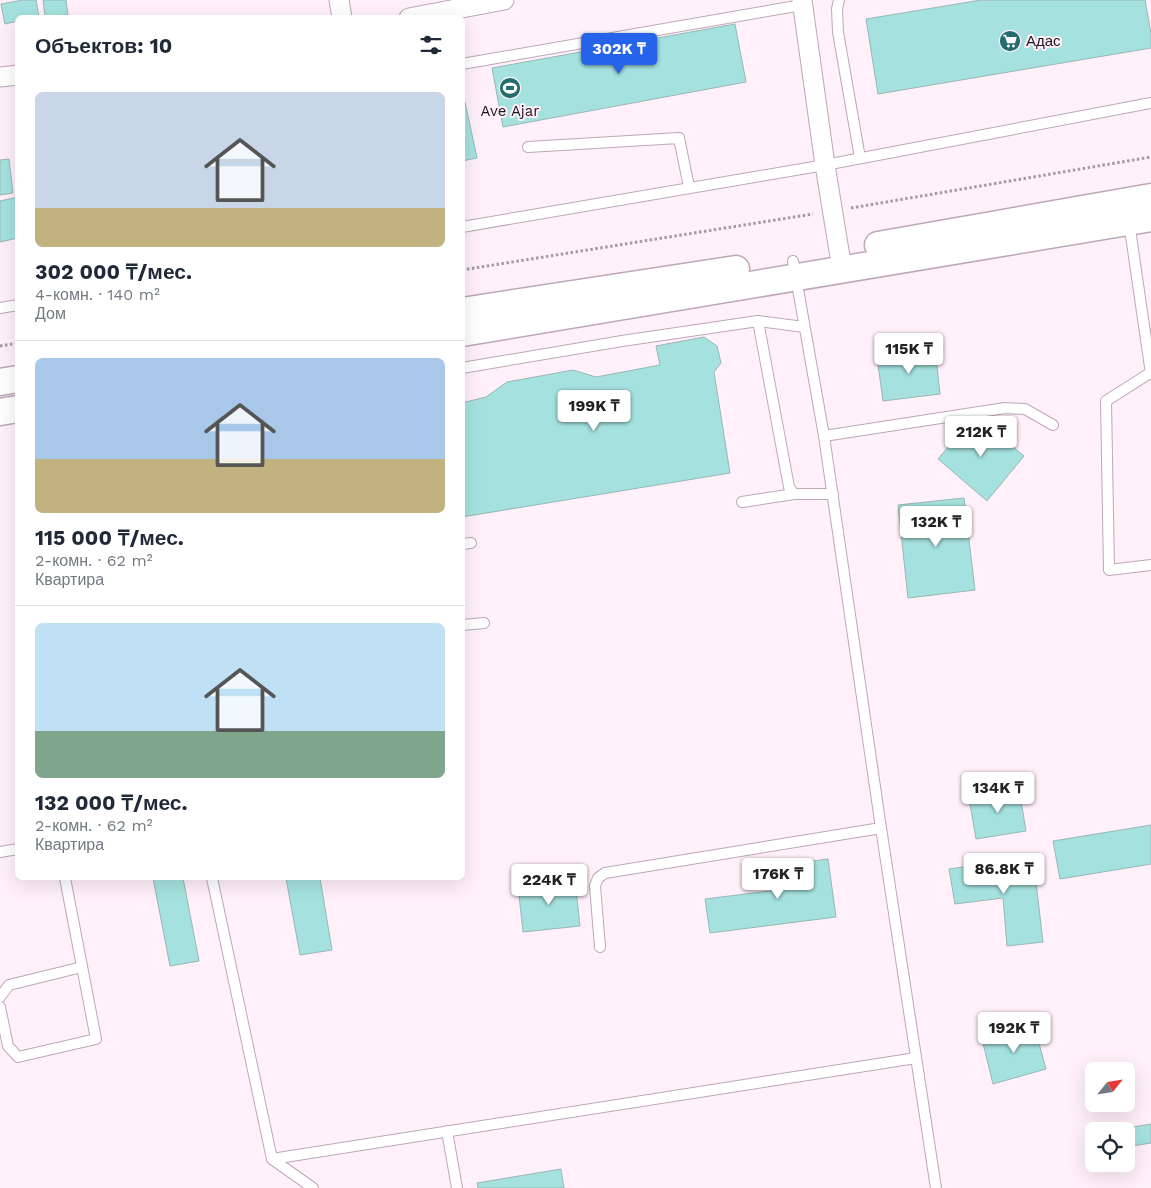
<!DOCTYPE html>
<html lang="ru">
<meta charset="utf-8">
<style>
:root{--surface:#fff;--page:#f2f2f3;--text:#1f2937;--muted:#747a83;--line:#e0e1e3;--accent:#2563eb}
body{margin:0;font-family:"Work Sans",sans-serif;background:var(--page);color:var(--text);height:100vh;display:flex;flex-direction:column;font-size:19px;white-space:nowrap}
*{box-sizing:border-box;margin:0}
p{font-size:16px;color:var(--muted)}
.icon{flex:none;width:28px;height:28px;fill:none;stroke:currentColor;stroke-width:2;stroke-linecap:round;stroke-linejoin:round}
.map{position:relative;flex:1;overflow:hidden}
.drawer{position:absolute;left:15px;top:15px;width:450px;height:865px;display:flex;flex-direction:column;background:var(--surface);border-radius:8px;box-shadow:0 5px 20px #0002}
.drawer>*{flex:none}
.needle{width:32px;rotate:60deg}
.buttons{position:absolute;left:1085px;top:1062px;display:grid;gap:10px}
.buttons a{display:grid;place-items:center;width:50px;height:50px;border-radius:8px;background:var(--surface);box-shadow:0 5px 20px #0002;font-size:25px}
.price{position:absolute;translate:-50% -42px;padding:0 11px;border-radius:5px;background:#fff;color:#222;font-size:16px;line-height:32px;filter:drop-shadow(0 1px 2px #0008)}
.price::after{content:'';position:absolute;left:50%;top:30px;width:15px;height:11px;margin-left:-8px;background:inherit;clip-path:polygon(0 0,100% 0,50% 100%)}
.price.active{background:var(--accent);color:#fff}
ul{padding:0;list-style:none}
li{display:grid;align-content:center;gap:10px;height:265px;padding:0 20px}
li+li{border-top:1px solid var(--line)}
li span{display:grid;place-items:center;height:155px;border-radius:8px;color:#555}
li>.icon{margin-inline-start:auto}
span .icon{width:90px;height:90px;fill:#fffc;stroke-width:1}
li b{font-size:21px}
h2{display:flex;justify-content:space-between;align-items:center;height:60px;padding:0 20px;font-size:21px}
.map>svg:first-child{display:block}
.building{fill:#a5e2df;stroke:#97b7b5}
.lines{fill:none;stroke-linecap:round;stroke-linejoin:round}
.lane-casing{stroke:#bea7b7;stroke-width:12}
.street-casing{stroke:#bea7b7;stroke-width:21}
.secondary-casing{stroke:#bea7b7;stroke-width:29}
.path{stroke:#a699a2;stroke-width:3;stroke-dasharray:2.5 2.5;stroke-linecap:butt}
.lane{stroke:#fff;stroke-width:10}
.street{stroke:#fff;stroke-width:19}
.secondary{stroke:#fff;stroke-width:26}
.labels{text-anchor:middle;stroke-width:4;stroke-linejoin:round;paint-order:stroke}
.poi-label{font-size:15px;fill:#1e161c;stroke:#fff0fa;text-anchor:start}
</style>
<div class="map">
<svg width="1151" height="1188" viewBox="0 0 1151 1188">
<rect width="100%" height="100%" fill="#fff0fa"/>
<g class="building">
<path d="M23,0H36L39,17L18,18V21L5,24L1,4Z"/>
<path d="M43,0H66L68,15L45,16Z"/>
<path d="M981,0H1145L1151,34V48L878,94L866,19Z"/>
<path d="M735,24L746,82L503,127L492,68Z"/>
<path d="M465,102L477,158L462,161V103Z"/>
<path d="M9,159L13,193L0,195V160Z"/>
<path d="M18,197V238L0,242V201Z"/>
<path d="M704,337L717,346L721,363L714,372L730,473L462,517V403L486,397L507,382L573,370L596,377L660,365L656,346Z"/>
<path d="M935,349L940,394L883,401L877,357Z"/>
<path d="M975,415L1024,456L987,501L938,459Z"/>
<path d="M964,498L975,590L908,598L898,505Z"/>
<path d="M1019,789L1026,831L976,839L969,798Z"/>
<path d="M1151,825V864L1060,879L1053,841Z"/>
<path d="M1033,857L1043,942L1007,946L1003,898L955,904L949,869Z"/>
<path d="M828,859L836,917L710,933L705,899L778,890L775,866Z"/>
<path d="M153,878H183L199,961L170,966Z"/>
<path d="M286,878H320L332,950L300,955Z"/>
<path d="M575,880L580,926L523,932L518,886Z"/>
<path d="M1034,1025L1046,1069L993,1084L982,1039Z"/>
<path d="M1151,1124V1143L1126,1147V1131H1121L1120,1129Z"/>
<path d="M561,1169L564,1188H478L477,1183Z"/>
</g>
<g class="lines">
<g class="lane-casing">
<g id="lane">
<path d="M839,0L837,9L838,32L860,158"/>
<path d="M462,64L802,5"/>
<path d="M528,147L679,138L689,187"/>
<path d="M1129,222L1151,374"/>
<path d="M462,227L825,165L1151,103"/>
<path d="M793,261L824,436L881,828L936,1188"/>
<path d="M0,308L18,305"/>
<path d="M758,321L789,487L794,494H833"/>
<path d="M462,368L622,341L758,321L804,327"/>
<path d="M1150,373L1106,401L1109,570L1151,565"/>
<path d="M824,436L1005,408L1025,409L1053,425"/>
<path d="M742,502L794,494"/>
<path d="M462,544L471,543"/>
<path d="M462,625L484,623"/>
<path d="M0,852L18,849"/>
<path d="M212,878L272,1159L313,1188"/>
<path d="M600,947L595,886L598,878L605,873L881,828"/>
<path d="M0,997L9,985L82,967"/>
<path d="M0,1007L8,1046L18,1057L96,1039L65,878"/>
<path d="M447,1131L457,1188"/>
<path d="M272,1159L916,1058"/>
</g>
</g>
<g class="street-casing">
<g id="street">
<path d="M339,0L342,18"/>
<path d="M802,0L825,165L842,269"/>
<path d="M409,18L504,0"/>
<path d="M0,77L18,75"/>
</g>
</g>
<g class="secondary-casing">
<g id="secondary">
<path d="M878,245L1151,197"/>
<path d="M462,311L736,269"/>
<path d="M462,333L1151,218"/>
<path d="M0,382L18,379"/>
<path d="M0,412L18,409"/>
</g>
</g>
<g class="path">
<path d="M851,208L1151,157"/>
<path d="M462,270L813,214"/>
<path d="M0,346L18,343"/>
</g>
<use href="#lane" class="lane"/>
<use href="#street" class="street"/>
<use href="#secondary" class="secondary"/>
</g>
<defs>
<g id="supermarket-disc" transform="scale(1.125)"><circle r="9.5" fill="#236e6c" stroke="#fff0fa"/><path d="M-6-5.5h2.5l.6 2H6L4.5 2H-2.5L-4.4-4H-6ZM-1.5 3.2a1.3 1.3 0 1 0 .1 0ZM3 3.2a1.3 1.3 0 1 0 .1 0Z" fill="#fff"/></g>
<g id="stadium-disc" transform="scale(1.125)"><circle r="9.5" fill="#236e6c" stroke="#fff0fa"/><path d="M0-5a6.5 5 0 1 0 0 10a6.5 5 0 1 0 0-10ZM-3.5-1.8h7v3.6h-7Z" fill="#fff"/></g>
</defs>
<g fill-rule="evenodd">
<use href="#supermarket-disc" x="1010" y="41"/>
<use href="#stadium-disc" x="510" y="88"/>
</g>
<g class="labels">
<g class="poi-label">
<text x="1026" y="46">Адас</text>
<text x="510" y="116" text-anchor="middle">Ave Ajar</text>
</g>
</g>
</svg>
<div class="buttons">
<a><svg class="needle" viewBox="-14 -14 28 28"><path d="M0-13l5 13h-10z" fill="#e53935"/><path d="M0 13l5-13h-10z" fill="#747a83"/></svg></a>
<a><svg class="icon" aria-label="locate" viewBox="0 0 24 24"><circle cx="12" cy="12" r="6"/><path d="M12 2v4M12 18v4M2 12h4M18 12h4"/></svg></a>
</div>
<b class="price active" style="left:619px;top:75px">302K ₸</b>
<b class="price" style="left:909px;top:375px">115K ₸</b>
<b class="price" style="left:594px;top:432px">199K ₸</b>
<b class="price" style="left:981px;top:458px">212K ₸</b>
<b class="price" style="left:936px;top:548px">132K ₸</b>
<b class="price" style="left:998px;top:814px">134K ₸</b>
<b class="price" style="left:1004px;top:895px">86.8K ₸</b>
<b class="price" style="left:778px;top:900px">176K ₸</b>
<b class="price" style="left:549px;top:906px">224K ₸</b>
<b class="price" style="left:1014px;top:1054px">192K ₸</b>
<section class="drawer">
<h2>Объектов: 10<svg class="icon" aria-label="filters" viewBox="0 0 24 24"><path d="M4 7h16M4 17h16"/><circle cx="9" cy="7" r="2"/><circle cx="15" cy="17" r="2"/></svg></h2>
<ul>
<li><span style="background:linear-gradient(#c9d6e8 75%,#c2b280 0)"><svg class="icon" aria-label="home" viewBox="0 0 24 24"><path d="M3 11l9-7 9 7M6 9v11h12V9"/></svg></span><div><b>302 000 ₸/мес.</b><p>4-комн. · 140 m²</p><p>Дом</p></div></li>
<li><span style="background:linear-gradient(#a9c7e8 65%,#c2b280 0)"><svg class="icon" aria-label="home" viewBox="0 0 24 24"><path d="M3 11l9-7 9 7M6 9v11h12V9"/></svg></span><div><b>115 000 ₸/мес.</b><p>2-комн. · 62 m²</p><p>Квартира</p></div></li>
<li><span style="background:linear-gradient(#bfe0f5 70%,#7fa58c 0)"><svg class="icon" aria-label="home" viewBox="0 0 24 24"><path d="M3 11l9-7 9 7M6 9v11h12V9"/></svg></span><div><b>132 000 ₸/мес.</b><p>2-комн. · 62 m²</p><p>Квартира</p></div></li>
</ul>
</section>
</div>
